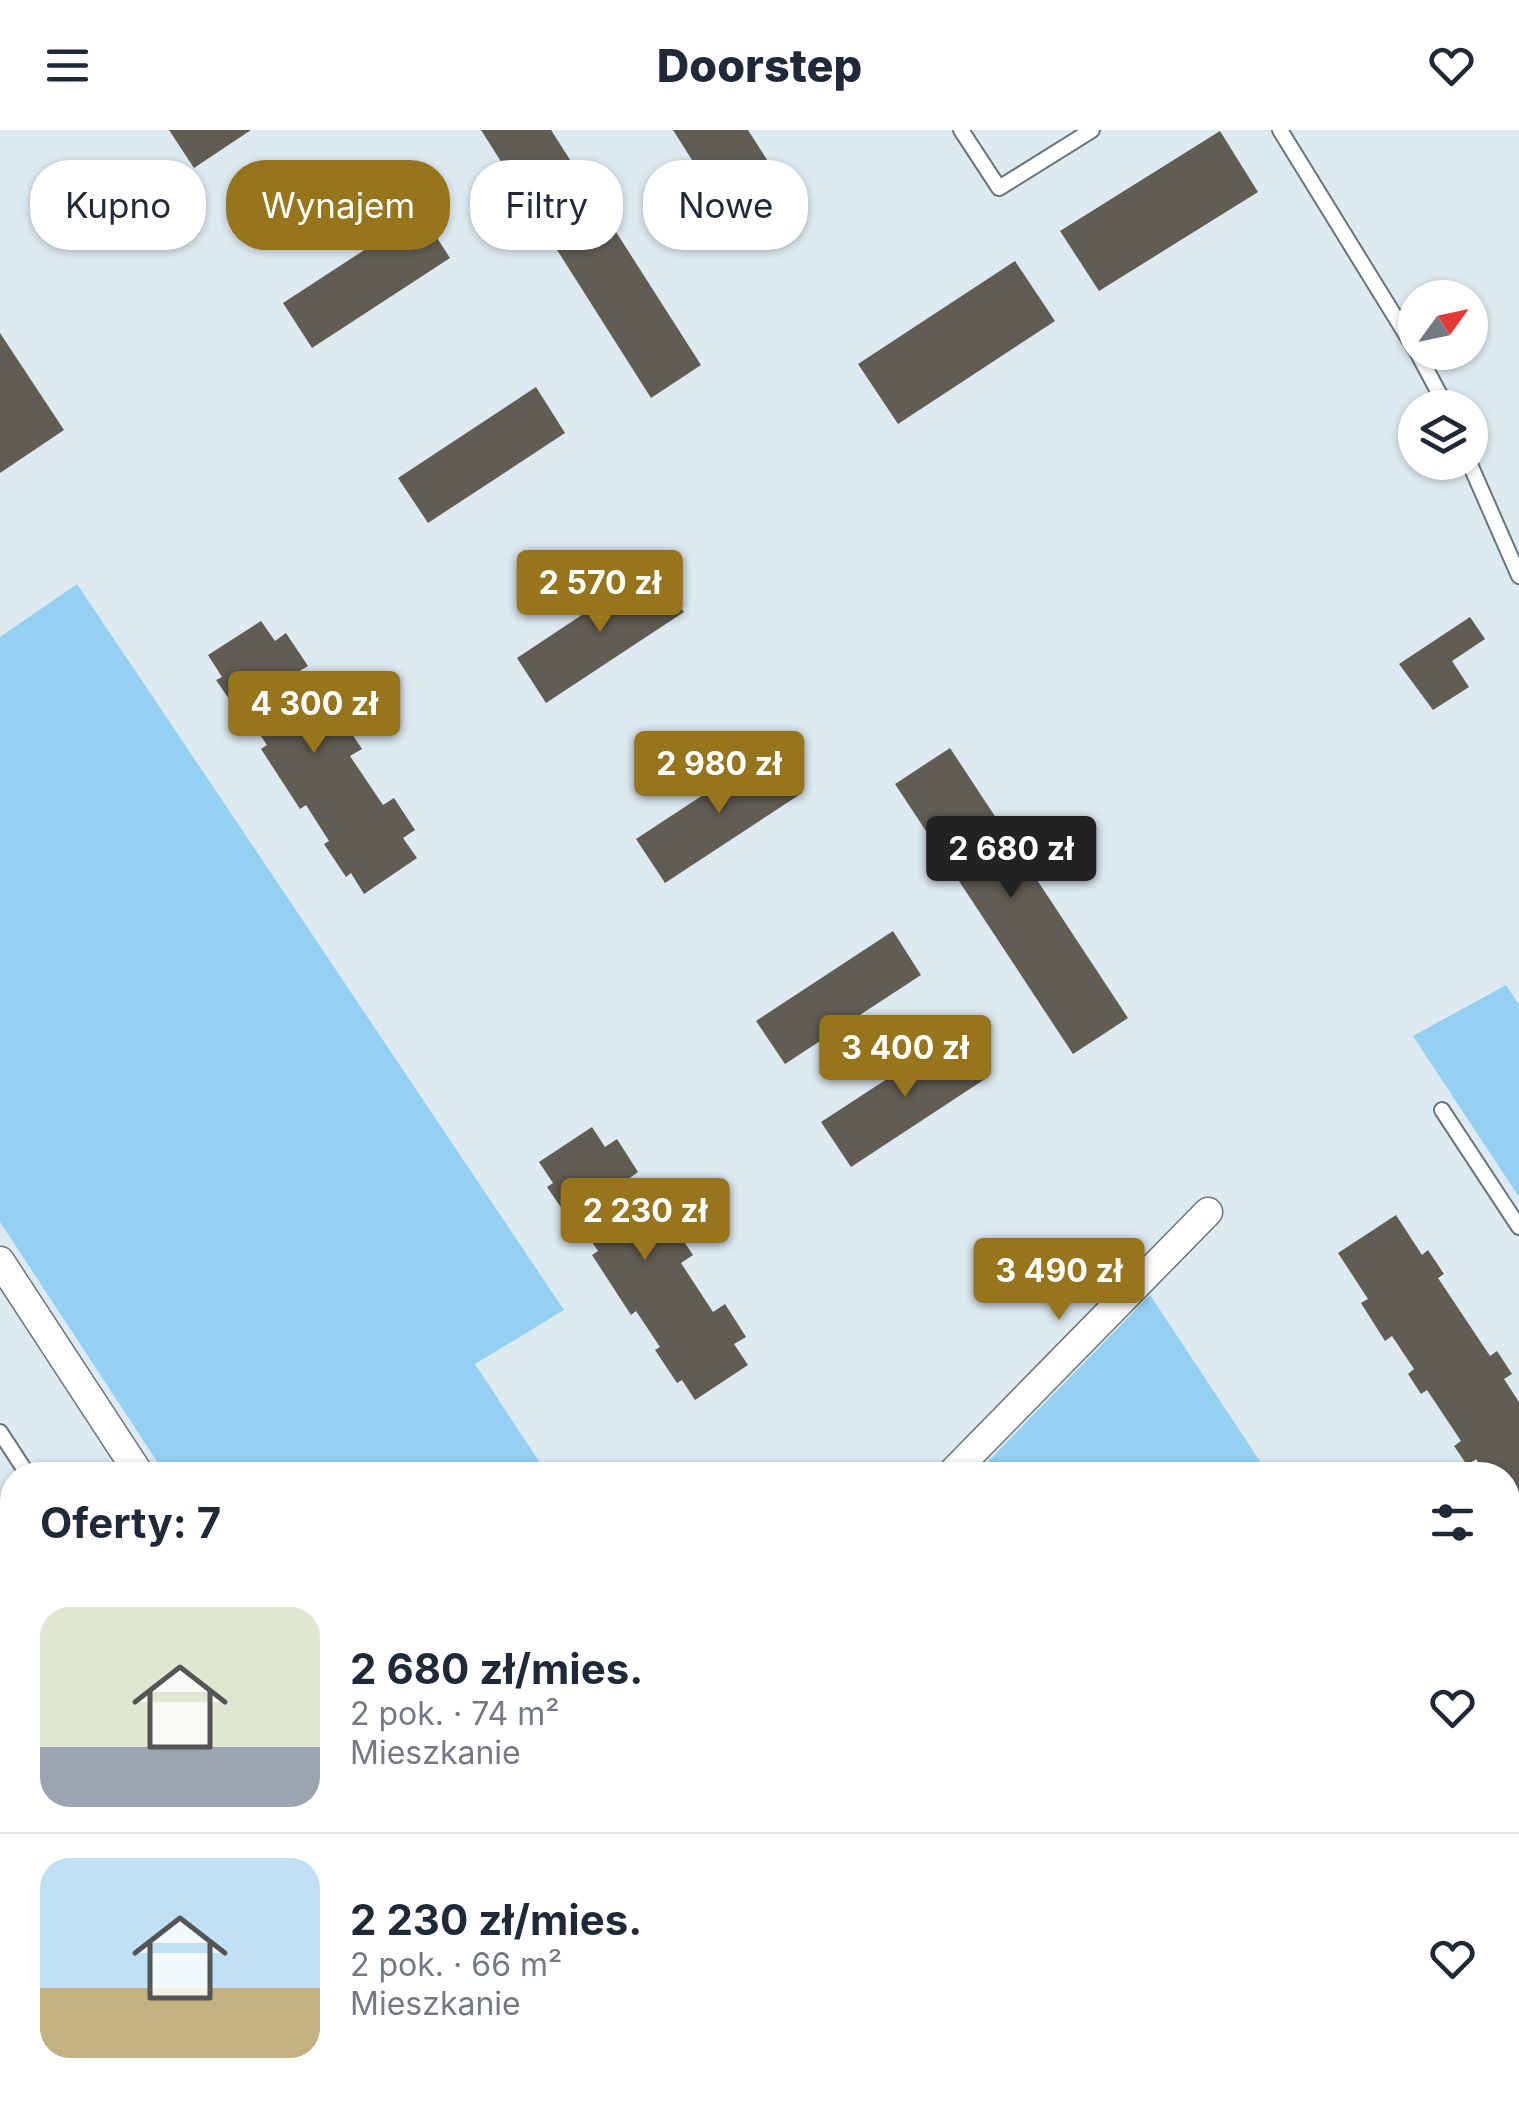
<!DOCTYPE html>
<html lang="pl">
<meta charset="utf-8">
<style>
:root{--surface:#fff;--page:#f6f6f7;--text:#1f2937;--muted:#747a83;--line:#e0e1e3;--accent:#96751d}
body{margin:0;font-family:Inter,sans-serif;background:var(--page);color:var(--text);height:100vh;display:flex;flex-direction:column;font-size:38px;white-space:nowrap}
*{box-sizing:border-box;margin:0}
p{font-size:32px;color:var(--muted)}
.icon{flex:none;width:55px;height:55px;fill:none;stroke:currentColor;stroke-width:2;stroke-linecap:round;stroke-linejoin:round}
.map{position:relative;flex:1;overflow:hidden}
.details{position:absolute;left:0px;top:1332px;width:1520px;height:642px;display:flex;flex-direction:column;background:var(--surface);border-radius:40px 40px 0 0;box-shadow:0 2px 8px #0004}
.details>*{flex:none}
.guide{position:absolute;left:30px;top:30px;width:1000px;height:90px;display:flex;gap:20px}
.needle{width:65px;rotate:57deg}
.tools{position:absolute;left:1398px;top:150px;display:grid;gap:20px}
.tools a{display:grid;place-items:center;width:90px;height:90px;border-radius:50%;background:var(--surface);box-shadow:0 2px 8px #0004;font-size:50px}
.price{position:absolute;translate:-50% -85px;padding:0 22px;border-radius:10px;background:var(--accent);color:#fff;font-size:32px;line-height:65px;filter:drop-shadow(0 2px 5px #0008)}
.price::after{content:'';position:absolute;left:50%;top:60px;width:30px;height:22px;margin-left:-15px;background:inherit;clip-path:polygon(0 0,100% 0,50% 100%)}
.price.selected{background:#222;color:#fff}
ul{padding:0;list-style:none}
li{display:flex;align-items:center;gap:30px;height:250px;padding:0 40px}
li+li{border-top:2px solid var(--line)}
li span{display:grid;place-items:center;flex:none;width:280px;height:200px;border-radius:30px;color:#555}
li>.icon{margin-inline-start:auto}
span .icon{width:120px;height:120px;fill:#fffc;stroke-width:1}
li b{font-size:42px}
h2{display:flex;justify-content:space-between;align-items:center;height:120px;padding:0 40px;font-size:42px}
.pill{padding:0 35px;border-radius:40px;background:var(--surface);box-shadow:0 2px 8px #0004;font-size:35px;line-height:90px}
.pill.selected{background:var(--accent);color:#fff}
header{display:flex;justify-content:space-between;align-items:center;height:130px;padding:0 40px;background:var(--surface);font-size:45px;font-weight:800}
.map>svg:first-child{display:block}
.green{fill:#93d0f1}
.building{fill:#625d53}
.lines{fill:none;stroke-linecap:round;stroke-linejoin:round}
.lane-casing{stroke:#69757c;stroke-width:18}
.street-casing{stroke:#69757c;stroke-width:31}
.path{stroke:#7b8389;stroke-width:6;stroke-dasharray:10 5;stroke-linecap:butt}
.lane{stroke:#fff;stroke-width:14}
.street{stroke:#fff;stroke-width:28}
</style>
<header><svg class="icon" aria-label="menu" viewBox="0 0 24 24"><path d="M4 6h16M4 12h16M4 18h16"/></svg>Doorstep<svg class="icon" aria-label="heart" viewBox="0 0 24 24"><path d="M12 20l-8-8c-3-5 5-10 8-4 3-6 11-1 8 4z"/></svg></header>
<div class="map">
<svg width="1519" height="1974" viewBox="0 0 1519 1974">
<rect width="100%" height="100%" fill="#ddeaf2"/>
<g class="green">
<path d="M77,454L564,1180L475,1234L548,1345H166L0,1092V507Z"/>
<path d="M1506,855L1519,875V1067L1413,906Z"/>
<path d="M1150,1165L1269,1345H975Z"/>
<path d="M0,1503L12,1522V1647L0,1655Z"/>
<path d="M1508,1706L1519,1724V1974H1127L1120,1963L1508,1962Z"/>
</g>
<g class="building">
<path d="M169,0H251L194,38Z"/>
<path d="M481,0H551L701,235L651,268Z"/>
<path d="M673,0H748L803,86L749,120Z"/>
<path d="M1220,1L1258,62L1099,161L1060,101Z"/>
<path d="M421,83L450,128L312,218L283,173Z"/>
<path d="M1015,131L1055,191L898,294L858,234Z"/>
<path d="M0,203L64,300L0,343Z"/>
<path d="M536,257L565,303L428,393L398,348Z"/>
<path d="M654,437L684,482L546,573L517,528Z"/>
<path d="M1470,487L1485,509L1452,531L1469,557L1433,580L1399,534Z"/>
<path d="M261,491L275,511L286,503L308,536L296,543L329,593L340,586L362,619L350,626L383,675L394,668L415,700L403,708L417,728L364,764L351,743L346,747L324,714L329,711L306,675L300,679L261,619L267,615L243,579L238,582L216,550L222,547L208,525Z"/>
<path d="M950,618L1128,888L1073,924L895,654Z"/>
<path d="M773,619L802,663L665,753L636,709Z"/>
<path d="M893,801L921,845L785,934L756,891Z"/>
<path d="M959,902L988,947L851,1037L821,992Z"/>
<path d="M592,997L605,1017L617,1009L638,1042L627,1050L660,1100L671,1092L693,1125L681,1133L713,1182L725,1174L746,1207L734,1214L748,1235L695,1270L682,1250L677,1253L655,1220L660,1217L636,1181L631,1185L592,1125L598,1121L574,1085L569,1089L547,1057L553,1053L539,1032Z"/>
<path d="M1396,1085L1422,1125L1428,1120L1444,1144L1438,1148L1490,1226L1497,1221L1512,1244L1504,1249L1519,1272V1401L1513,1405L1508,1396V1345H1487L1476,1329L1467,1335L1454,1316L1461,1311L1427,1260L1421,1264L1408,1244L1414,1239L1392,1206L1385,1211L1361,1173L1368,1169L1338,1123Z"/>
<path d="M12,1470V1522L0,1503V1478Z"/>
<path d="M1508,1531L1519,1548V1668L1508,1651Z"/>
</g>
<g class="lines">
<g class="lane-casing">
<g id="lane">
<path d="M961,0L999,58L1092,0"/>
<path d="M1280,0L1415,219"/>
<path d="M1417,222L1447,278"/>
<path d="M1469,332L1519,446"/>
<path d="M1442,980L1519,1097"/>
<path d="M0,1302L28,1345"/>
<path d="M0,1664L12,1656"/>
<path d="M92,1974L109,1962"/>
</g>
</g>
<g class="street-casing">
<g id="street">
<path d="M0,1131L140,1345"/>
<path d="M950,1345L1208,1082"/>
<path d="M547,1962L554,1974"/>
<path d="M202,1974L221,1962"/>
</g>
</g>
<path class="path" d="M254,1974L273,1962"/>
<use href="#lane" class="lane"/>
<use href="#street" class="street"/>
</g>
</svg>
<div class="tools">
<a><svg class="needle" viewBox="-14 -14 28 28"><path d="M0-13l5 13h-10z" fill="#e53935"/><path d="M0 13l5-13h-10z" fill="#747a83"/></svg></a>
<a><svg class="icon" aria-label="layers" viewBox="0 0 24 24"><path d="M12 4l9 5-9 5-9-5zM3 14l9 5 9-5"/></svg></a>
</div>
<b class="price" style="left:600px;top:505px">2 570 zł</b>
<b class="price" style="left:314px;top:626px">4 300 zł</b>
<b class="price" style="left:719px;top:686px">2 980 zł</b>
<b class="price selected" style="left:1011px;top:771px">2 680 zł</b>
<b class="price" style="left:905px;top:970px">3 400 zł</b>
<b class="price" style="left:645px;top:1133px">2 230 zł</b>
<b class="price" style="left:1059px;top:1193px">3 490 zł</b>
<div class="guide">
<a class="pill">Kupno</a>
<a class="pill selected">Wynajem</a>
<a class="pill">Filtry</a>
<a class="pill">Nowe</a>
</div>
<section class="details">
<h2>Oferty: 7<svg class="icon" aria-label="filters" viewBox="0 0 24 24"><path d="M4 7h16M4 17h16"/><circle cx="9" cy="7" r="2"/><circle cx="15" cy="17" r="2"/></svg></h2>
<ul>
<li><span style="background:linear-gradient(#dfe7d0 70%,#9aa5b1 0)"><svg class="icon" aria-label="home" viewBox="0 0 24 24"><path d="M3 11l9-7 9 7M6 9v11h12V9"/></svg></span><div><b>2 680 zł/mies.</b><p>2 pok. · 74 m²</p><p>Mieszkanie</p></div><svg class="icon" aria-label="heart" viewBox="0 0 24 24"><path d="M12 20l-8-8c-3-5 5-10 8-4 3-6 11-1 8 4z"/></svg></li>
<li><span style="background:linear-gradient(#bfe0f5 65%,#c2b280 0)"><svg class="icon" aria-label="home" viewBox="0 0 24 24"><path d="M3 11l9-7 9 7M6 9v11h12V9"/></svg></span><div><b>2 230 zł/mies.</b><p>2 pok. · 66 m²</p><p>Mieszkanie</p></div><svg class="icon" aria-label="heart" viewBox="0 0 24 24"><path d="M12 20l-8-8c-3-5 5-10 8-4 3-6 11-1 8 4z"/></svg></li>
</ul>
</section>
</div>
